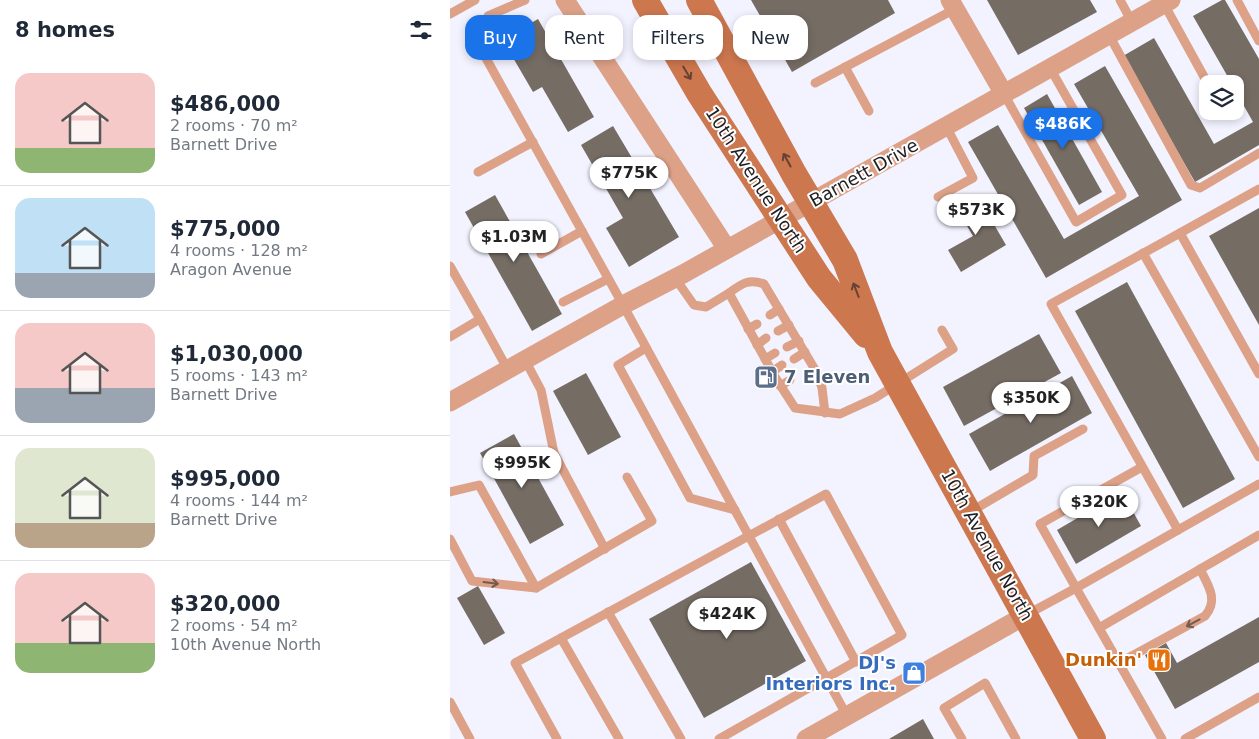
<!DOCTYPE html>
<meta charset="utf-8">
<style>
:root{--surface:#fff;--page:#f6f6f7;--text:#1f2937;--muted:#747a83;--line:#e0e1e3;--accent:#1a73e8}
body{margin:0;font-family:"DejaVu Sans",sans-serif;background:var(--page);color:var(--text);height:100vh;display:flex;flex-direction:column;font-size:19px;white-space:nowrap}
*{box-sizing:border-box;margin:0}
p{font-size:16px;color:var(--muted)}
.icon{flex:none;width:28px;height:28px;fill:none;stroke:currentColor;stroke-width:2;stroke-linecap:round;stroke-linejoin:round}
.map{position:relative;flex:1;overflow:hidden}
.sheet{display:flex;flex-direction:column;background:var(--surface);width:450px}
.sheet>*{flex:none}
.top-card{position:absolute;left:15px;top:15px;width:475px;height:45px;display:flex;gap:10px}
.buttons{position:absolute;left:749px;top:75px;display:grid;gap:10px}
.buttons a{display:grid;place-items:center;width:45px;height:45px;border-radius:10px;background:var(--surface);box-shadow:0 2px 8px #0003;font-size:25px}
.price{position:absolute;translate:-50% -42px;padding:0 11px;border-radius:18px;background:#fff;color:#222;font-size:16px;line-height:32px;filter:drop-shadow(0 1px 2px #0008)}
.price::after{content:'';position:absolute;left:50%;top:30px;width:15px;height:11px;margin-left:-8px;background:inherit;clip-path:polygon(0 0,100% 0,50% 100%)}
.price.on{background:var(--accent);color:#fff}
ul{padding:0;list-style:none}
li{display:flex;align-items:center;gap:15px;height:125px;padding:0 15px}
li+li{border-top:1px solid var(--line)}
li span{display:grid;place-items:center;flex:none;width:140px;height:100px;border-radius:15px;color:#555}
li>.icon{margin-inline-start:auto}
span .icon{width:60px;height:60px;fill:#fffc;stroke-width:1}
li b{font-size:21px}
h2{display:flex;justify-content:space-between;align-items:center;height:60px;padding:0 15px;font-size:21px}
.tag{padding:0 18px;border-radius:15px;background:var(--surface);box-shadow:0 2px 8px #0003;font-size:18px;line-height:45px}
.tag.on{background:var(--accent);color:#fff}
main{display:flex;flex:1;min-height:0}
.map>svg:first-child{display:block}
.building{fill:#756c64}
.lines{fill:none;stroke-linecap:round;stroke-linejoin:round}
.lane{stroke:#dda187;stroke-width:9}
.street{stroke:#dda187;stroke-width:19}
.secondary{stroke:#cd774f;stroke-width:26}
.oneway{stroke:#654235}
.oneway2{stroke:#745a51}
.labels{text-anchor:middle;stroke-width:4;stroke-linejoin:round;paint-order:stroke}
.street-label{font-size:18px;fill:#1f1f24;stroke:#fff}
.service-label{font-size:18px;font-weight:bold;fill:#4e5e75;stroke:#fff;text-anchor:start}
.food-label{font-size:18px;font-weight:bold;fill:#c56008;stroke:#fff;text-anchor:end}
.shop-label{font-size:18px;font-weight:bold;fill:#366cbe;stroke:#fff;text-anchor:end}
</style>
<main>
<section class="sheet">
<h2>8 homes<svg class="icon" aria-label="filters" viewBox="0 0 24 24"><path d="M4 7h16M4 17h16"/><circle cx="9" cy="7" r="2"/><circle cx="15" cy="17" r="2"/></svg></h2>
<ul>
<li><span style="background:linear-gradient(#f6c9c9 75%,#8fb573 0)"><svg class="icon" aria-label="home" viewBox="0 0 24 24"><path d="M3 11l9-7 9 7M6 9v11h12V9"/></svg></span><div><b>$486,000</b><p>2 rooms · 70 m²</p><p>Barnett Drive</p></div></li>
<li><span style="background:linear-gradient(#bfe0f5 75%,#9aa5b1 0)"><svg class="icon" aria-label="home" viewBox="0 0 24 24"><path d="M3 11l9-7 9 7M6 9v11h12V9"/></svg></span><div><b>$775,000</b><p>4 rooms · 128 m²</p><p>Aragon Avenue</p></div></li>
<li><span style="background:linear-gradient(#f6c9c9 65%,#9aa5b1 0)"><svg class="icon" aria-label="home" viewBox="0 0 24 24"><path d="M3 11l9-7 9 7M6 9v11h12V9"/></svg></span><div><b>$1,030,000</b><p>5 rooms · 143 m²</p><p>Barnett Drive</p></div></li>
<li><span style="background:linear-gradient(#dfe7d0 75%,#b9a48a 0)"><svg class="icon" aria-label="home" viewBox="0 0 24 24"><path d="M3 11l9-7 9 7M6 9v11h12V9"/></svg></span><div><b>$995,000</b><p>4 rooms · 144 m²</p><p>Barnett Drive</p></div></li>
<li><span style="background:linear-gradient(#f6c9c9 70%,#8fb573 0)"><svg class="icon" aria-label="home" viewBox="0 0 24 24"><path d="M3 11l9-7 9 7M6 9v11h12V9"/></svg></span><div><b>$320,000</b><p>2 rooms · 54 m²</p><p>10th Avenue North</p></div></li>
</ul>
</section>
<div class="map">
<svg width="809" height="739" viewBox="0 0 809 739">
<rect width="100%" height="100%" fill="#f2f3ff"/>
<g class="building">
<path d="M301,0H438L445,13L342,72Z"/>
<path d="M537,0H640L647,12L568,55Z"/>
<path d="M772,0H775L809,59V145L745,182L673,56L704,38L764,144L803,122L785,90V84H782L743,16Z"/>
<path d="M88,19L144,117L118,132L92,87L83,92L62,56L72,51L62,34Z"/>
<path d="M655,66L732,200L596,278L518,142L548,125L614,239L689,196L624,84Z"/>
<path d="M597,94L652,192L629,205L574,108Z"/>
<path d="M163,126L229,237L179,267L156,228L173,218L131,145Z"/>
<path d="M45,195L112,314L82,331L15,212Z"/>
<path d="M528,197L556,245L511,272L498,250L523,236L507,209Z"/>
<path d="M809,208V325L759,236Z"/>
<path d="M677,282L785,479L733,508L625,311Z"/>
<path d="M589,334L611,373L514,426L493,387Z"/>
<path d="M136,373L171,437L138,455L103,391Z"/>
<path d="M622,376L642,413L540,471L519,434Z"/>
<path d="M64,434L114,525L80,544L30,453Z"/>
<path d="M672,492L691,526L626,564L607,530Z"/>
<path d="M301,562L356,661L254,718L199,619Z"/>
<path d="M28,586L55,633L34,645L7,598Z"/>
<path d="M809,617V662L725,709L695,655L716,643L727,663Z"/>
<path d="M473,719L484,739H439Z"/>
</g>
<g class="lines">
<g class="lane">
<path d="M75,0L38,16L27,42L173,305L397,716"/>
<path d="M670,0L682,22"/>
<path d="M787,0L809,41"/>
<path d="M714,4L758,84"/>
<path d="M0,14L25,0"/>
<path d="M659,35L741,185L750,188L809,153"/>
<path d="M395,67L419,111"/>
<path d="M365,83L505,9"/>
<path d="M554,94L626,222L672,195L600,68"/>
<path d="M774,111L775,114"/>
<path d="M28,172L83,142"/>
<path d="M488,197L523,178L496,126"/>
<path d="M730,233L809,189"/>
<path d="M693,253L809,457"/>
<path d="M91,254L132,231"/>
<path d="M0,266L30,319L0,337"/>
<path d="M225,278L244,305L256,307L279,293"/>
<path d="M113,302L158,279"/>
<path d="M320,315L329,309"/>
<path d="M30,319L58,370"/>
<path d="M298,329L307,324"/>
<path d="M328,331L339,325"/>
<path d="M307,345L316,338"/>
<path d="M337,347L349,341"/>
<path d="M196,348L168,365L240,498L285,510"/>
<path d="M315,359L325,353"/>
<path d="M344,359L355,352"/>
<path d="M75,360L91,390L104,453L155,549"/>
<path d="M322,372L332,365"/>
<path d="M330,386L340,380"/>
<path d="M375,413L372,388L367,373L314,284C299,278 291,284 279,293L325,377L345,408L390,414L425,398L503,349L492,330"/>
<path d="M692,467L590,524L626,588L809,484"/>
<path d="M0,492L29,485L86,588L22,581L0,539"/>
<path d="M520,512L583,475L584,456L633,429"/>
<path d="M329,519L406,662"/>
<path d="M728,530L601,304L730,233L809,374"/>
<path d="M86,588L202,521L177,477"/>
<path d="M158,612L231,739"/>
<path d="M576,615L626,588L649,628L809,535"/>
<path d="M649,628L712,739"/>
<path d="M111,638L169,739"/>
<path d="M669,663L755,616C769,600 758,585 750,569"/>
<path d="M0,702L20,739"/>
<path d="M107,739L65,663L376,494L452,635L269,739"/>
<path d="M512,739L494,708L535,683L566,739"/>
<path d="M735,739L809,697"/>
</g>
<g class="street">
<path d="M115,0L277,249"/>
<path d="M500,0L554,94"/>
<path d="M0,402L173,305L233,274L721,0"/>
<path d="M356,739L576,615"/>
</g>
<g class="secondary">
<path d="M195,0L249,93L369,278L416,335"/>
<path d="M249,0L344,174L395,260L430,352L643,739"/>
</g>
</g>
<defs><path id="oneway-shaft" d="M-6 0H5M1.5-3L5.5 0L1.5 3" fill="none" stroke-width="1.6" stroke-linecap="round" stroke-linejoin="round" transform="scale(1.25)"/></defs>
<g class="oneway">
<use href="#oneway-shaft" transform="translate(237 73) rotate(59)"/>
<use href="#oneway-shaft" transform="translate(337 160) rotate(-119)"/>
<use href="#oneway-shaft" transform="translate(406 290) rotate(-111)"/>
</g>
<g class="oneway2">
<use href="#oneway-shaft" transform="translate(41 583) rotate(7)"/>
<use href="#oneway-shaft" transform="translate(743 623) rotate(152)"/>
</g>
<defs>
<g id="fuel-square" transform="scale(1.25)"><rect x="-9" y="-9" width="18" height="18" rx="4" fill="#5c6f8a" stroke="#fff"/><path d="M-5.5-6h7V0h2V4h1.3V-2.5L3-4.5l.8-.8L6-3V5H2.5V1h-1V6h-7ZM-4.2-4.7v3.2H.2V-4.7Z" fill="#fff"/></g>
<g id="restaurant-square" transform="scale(1.25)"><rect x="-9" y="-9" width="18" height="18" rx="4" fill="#e8710a" stroke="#fff"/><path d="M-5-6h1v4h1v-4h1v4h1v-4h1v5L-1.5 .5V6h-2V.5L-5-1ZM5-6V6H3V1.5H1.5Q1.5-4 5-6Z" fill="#fff"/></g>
<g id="shop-square" transform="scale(1.25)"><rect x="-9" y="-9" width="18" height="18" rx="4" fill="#3f7fe0" stroke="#fff"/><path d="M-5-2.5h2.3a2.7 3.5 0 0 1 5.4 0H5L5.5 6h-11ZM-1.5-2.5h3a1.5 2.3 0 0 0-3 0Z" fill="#fff"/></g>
</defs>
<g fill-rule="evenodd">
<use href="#fuel-square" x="316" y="377"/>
<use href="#restaurant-square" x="709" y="660"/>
<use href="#shop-square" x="464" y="673"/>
</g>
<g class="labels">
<g class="street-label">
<text transform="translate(414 173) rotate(-29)" y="6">Barnett Drive</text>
<text transform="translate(306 180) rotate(57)" y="6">10th Avenue North</text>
<text transform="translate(537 545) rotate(61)" y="6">10th Avenue North</text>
</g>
<g class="service-label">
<text x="334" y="383">7 Eleven</text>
</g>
<g class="food-label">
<text x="692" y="666">Dunkin'</text>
</g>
<g class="shop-label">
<text x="446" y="669">DJ's<tspan x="446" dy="21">Interiors Inc.</tspan></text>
</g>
</g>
</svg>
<div class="buttons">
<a><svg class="icon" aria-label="layers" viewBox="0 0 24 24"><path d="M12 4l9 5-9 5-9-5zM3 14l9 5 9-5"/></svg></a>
</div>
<b class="price on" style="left:613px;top:150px">$486K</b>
<b class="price" style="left:179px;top:199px">$775K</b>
<b class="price" style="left:526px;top:236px">$573K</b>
<b class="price" style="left:64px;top:263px">$1.03M</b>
<b class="price" style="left:581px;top:424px">$350K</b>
<b class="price" style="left:72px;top:489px">$995K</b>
<b class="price" style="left:649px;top:528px">$320K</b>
<b class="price" style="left:277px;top:640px">$424K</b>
<div class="top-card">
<a class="tag on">Buy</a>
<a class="tag">Rent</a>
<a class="tag">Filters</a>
<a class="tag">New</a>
</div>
</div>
</main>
